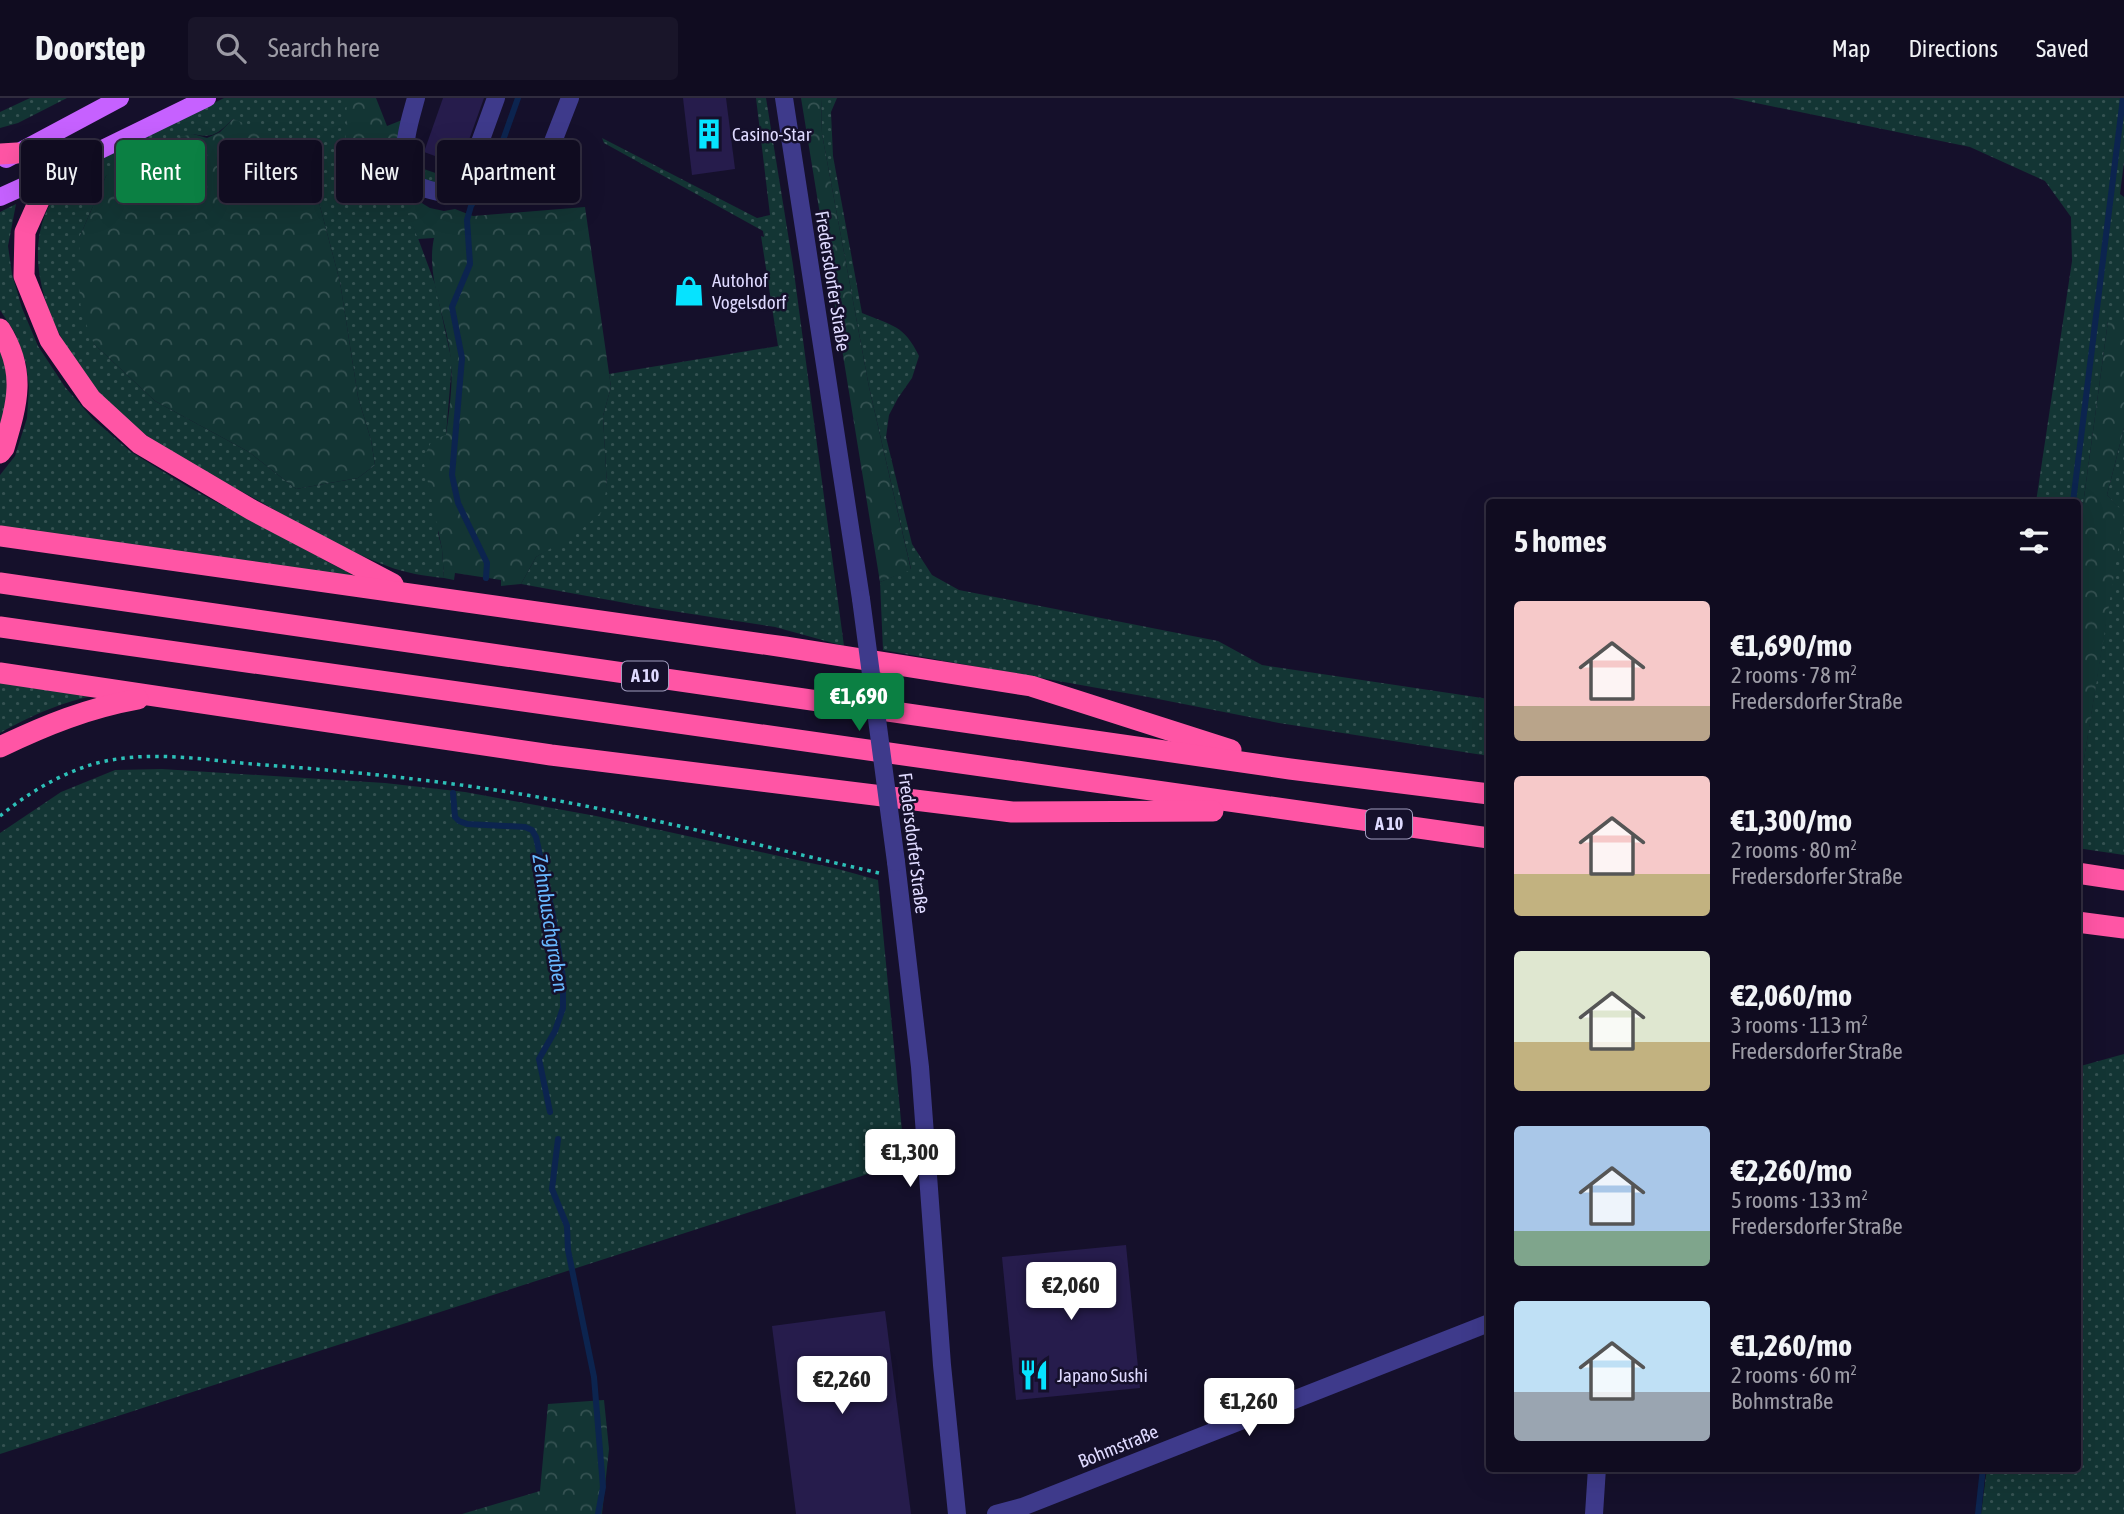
<!DOCTYPE html>
<meta charset="utf-8">
<style>
:root{--surface:#100c20;--page:#191529;--text:#f1f3f6;--muted:#9c9ba5;--line:#302c3e;--accent:#0b8043}
body{margin:0;font-family:"Asap Condensed",sans-serif;background:var(--page);color:var(--text);height:100vh;display:flex;flex-direction:column;font-size:26px;white-space:nowrap}
*{box-sizing:border-box;margin:0}
p{font-size:23px;color:var(--muted)}
.icon{flex:none;width:38px;height:38px;fill:none;stroke:currentColor;stroke-width:2;stroke-linecap:round;stroke-linejoin:round}
.map{position:relative;flex:1;overflow:hidden}
.panel{position:absolute;left:1486px;top:401px;width:595px;height:973px;display:flex;flex-direction:column;background:var(--surface);border-radius:7px;box-shadow:0 7px 28px #0002,0 0 0 2px var(--line)}
.panel>*{flex:none}
.top-card{position:absolute;left:21px;top:42px;width:665px;height:63px;display:flex;gap:14px}
.price{position:absolute;translate:-50% -60px;padding:0 16px;border-radius:7px;background:#fff;color:#222;font-size:23px;line-height:46px;filter:drop-shadow(0 2px 4px #0008)}
.price::after{content:'';position:absolute;left:50%;top:42px;width:21px;height:16px;margin-left:-10px;background:inherit;clip-path:polygon(0 0,100% 0,50% 100%)}
.price.current{background:var(--accent);color:#fff}
ul{padding:0;list-style:none}
li{display:flex;align-items:center;gap:21px;height:175px;padding:0 28px}
li span{display:grid;place-items:center;flex:none;width:196px;height:140px;border-radius:7px;color:#555}
li>.icon{margin-inline-start:auto}
span .icon{width:84px;height:84px;fill:#fffc;stroke-width:1}
li b{font-size:30px}
h2{display:flex;justify-content:space-between;align-items:center;height:84px;padding:0 28px;font-size:30px}
.chip{padding:0 24px;border-radius:7px;background:var(--surface);box-shadow:0 7px 28px #0002,0 0 0 2px var(--line);font-size:24px;line-height:63px}
.chip.current{background:var(--accent);color:#fff}
header{display:flex;align-items:center;gap:42px;box-sizing:border-box;height:98px;padding:0 35px;background:var(--surface);border-bottom:2px solid var(--line)}
header strong{font-size:33px}
nav{display:flex;gap:38px;margin-inline-start:auto;font-size:24px}
.search{width:490px;height:63px;background:var(--page);display:flex;align-items:center;gap:18px;box-sizing:border-box;padding:0 24px;border-radius:7px;color:var(--muted);font-size:26px}
.map>svg:first-child{display:block}
.grass{fill:url(#grass-dots);fill-rule:evenodd}
.forest{fill:url(#forest-crowns)}
.lines{fill:none;stroke-linecap:round;stroke-linejoin:round}
.stream{stroke:#0c244f;stroke-width:6}
.building{fill:#261c4c}
.path{stroke:#2dc0b8;stroke-width:3.5;stroke-dasharray:3.5 5;stroke-linecap:butt}
.minor{stroke:#3e3a8b;stroke-width:18}
.major{stroke:#c661ff;stroke-width:18}
.highway{stroke:#ff55a5;stroke-width:21}
.minor-bridge{stroke:#3e3a8b;stroke-width:18}
.labels{text-anchor:middle;stroke-width:5;stroke-linejoin:round;paint-order:stroke}
.shield{fill:#15102b;stroke:#a29dbf;stroke-width:2}
.shield-label{font-size:18px;font-weight:bold;fill:#dfdaff}
.poi-label{font-size:19px;fill:#dfdaff;stroke:#15102b;text-anchor:start}
.street-label{font-size:19px;fill:#dfdaff;stroke:#15102b}
.water-label{font-size:21px;font-style:italic;fill:#68b8ff;stroke:#15102b}
</style>
<header>
<strong>Doorstep</strong>
<div class="search"><svg class="icon" aria-label="search" viewBox="0 0 24 24"><circle cx="10" cy="10" r="6"/><path d="M15 15l6 6"/></svg>Search here</div>
<nav><a>Map</a><a>Directions</a><a>Saved</a></nav>
</header>
<div class="map">
<svg width="2124" height="1416" viewBox="0 0 2124 1416">
<defs>
<pattern id="grass-dots" width="8" height="8" patternUnits="userSpaceOnUse" patternTransform="scale(1.75)"><rect width="8" height="8" fill="#133534"/><path d="M2 2h.1M6 6h.1" fill="none" stroke="#355252" stroke-width="1.8" stroke-linecap="round"/></pattern>
<pattern id="forest-crowns" width="20" height="18" patternUnits="userSpaceOnUse" patternTransform="scale(1.75)"><rect width="20" height="18" fill="#133534"/><path d="M2 6a3 3 0 1 1 6 0M12 15a3 3 0 1 1 6 0" fill="none" stroke="#355252"/></pattern>
</defs>
<rect width="100%" height="100%" fill="#15102b"/>
<g class="grass">
<path d="M30,0H67L18,25L0,30V14Z"/>
<path d="M224,0H366L435,186L452,264L438,435L442,451L444,480C425,478 405,475 387,468C339,450 295,423 250,398C204,373 151,347 113,309C65,262 14,173 50,106C69,70 114,54 148,37C174,25 199,12 224,0ZM233,21L289,52L316,93L340,184L358,299L371,342L375,367L358,380L296,391L249,354L155,303L94,246L80,138L106,78L193,36C214,41 218,35 233,21Z"/>
<path d="M756,0H766L793,167L844,548L775,529L653,510L521,486L536,459L553,448L607,389L603,318L611,289L609,276L778,248L761,138L764,139L763,133L604,45L602,40L757,120L770,117Z"/>
<path d="M821,0H837L831,14L833,58L862,215C893,228 904,227 919,258L912,280L898,300L889,317L886,339L912,446L932,477L959,492L1218,543L1262,567L1489,601V658L1279,625L1148,599L883,552L880,484L911,471L869,289L822,36Z"/>
<path d="M1732,0H2124V64L2120,96L2124,99V223H2108L2077,451V404H2036L2072,163L2071,119L2045,83L1970,49Z"/>
<path d="M415,68L456,82L447,89L419,80Z"/>
<path d="M16,106L8,148L12,176L22,210L38,248L65,289L93,321L131,354L190,390L358,480L0,430V377L15,358L27,320L29,289L26,265L15,235L0,212V114Z"/>
<path d="M0,250C15,273 6,306 0,331Z"/>
<path d="M2124,330V757L2077,750V679L2081,680L2123,415L2107,397Z"/>
<path d="M0,582L100,596C60,605 36,615 0,635Z"/>
<path d="M162,671L385,685L465,694L596,718L838,771L878,782L905,1064L0,1356V735L61,694L115,672Z"/>
<path d="M2124,956V1416H1981L1987,1370H2077V969Z"/>
</g>
<g class="forest">
<path d="M347,0H376L387,28L402,22L397,46L399,67L411,93L420,104L430,110L444,113L455,111L473,118L585,109L611,289L603,318L607,389L601,415L577,435L536,459L521,486L501,488V482L455,475L454,482L444,480L442,451L423,361L432,342L446,337C449,314 453,288 451,265C449,224 425,181 434,140L418,141L391,71L356,65L345,49Z"/>
<path d="M801,0H821L822,36L869,289L911,472L880,484Z"/>
<path d="M233,21L257,30L289,52L316,93L340,184L358,299L371,342L375,367L358,380L296,391L249,354L155,303L94,246L81,213L78,176L80,138L106,78L137,55L171,41L193,36L207,40L220,34Z"/>
<path d="M2108,223H2124V330L2107,397L2124,415L2081,680L2077,679V451Z"/>
<path d="M604,1302L609,1351L602,1416H462L540,1393L548,1306Z"/>
</g>
<g class="lines">
<g class="stream">
<path d="M2073,404L2123,0"/>
<path d="M486,480L487,465L458,405L452,377L462,260L452,209L470,166L467,122L471,108L491,76L518,0"/>
<path d="M453,695L455,719L459,723L467,726L525,729L532,732L536,739L553,818L563,880V910L555,933L539,961L550,1014"/>
<path d="M558,1041L552,1091L567,1128L568,1152L594,1279L603,1389L598,1416"/>
<path d="M1978,1416L1983,1370"/>
</g>
</g>
<g class="building">
<path d="M443,0H484L460,67L424,54Z"/>
<path d="M683,0H726L735,71L692,77Z"/>
<path d="M1126,1147L1140,1290L1016,1302L1002,1159Z"/>
<path d="M885,1213L911,1416H796L772,1228Z"/>
</g>
<g class="lines">
<path class="path" d="M0,718C28,695 61,675 97,665C152,651 209,663 265,667C360,674 455,684 549,701C659,721 769,750 879,775"/>
<g class="minor">
<path d="M416,0C406,37 400,48 413,87C434,92 450,103 466,83L496,0"/>
<path d="M784,0L861,501"/>
<path d="M547,59L570,0"/>
<path d="M896,764L920,969L942,1267L957,1416"/>
<path d="M996,1416L1022,1409L1489,1225"/>
<path d="M1594,1416L1597,1370"/>
</g>
<g class="major">
<path d="M6,61L120,0"/>
<path d="M0,99L51,76L207,0"/>
</g>
<g class="highway">
<path d="M0,56L17,55"/>
<path d="M51,76L25,134L24,178L50,242L91,301L140,346L252,412L393,486"/>
<path d="M0,231C27,274 17,306 4,350L0,355"/>
<path d="M0,438L785,549L1031,588L1231,652"/>
<path d="M0,485L1290,671L1489,696"/>
<path d="M0,529L1489,740"/>
<path d="M0,575L551,657L1012,714L1213,713"/>
<path d="M0,649C46,627 88,610 138,601"/>
<path d="M2077,775L2124,782"/>
<path d="M2077,824L2124,830"/>
</g>
<path class="minor-bridge" d="M861,501L896,764"/>
</g>
<defs>
<g id="building-bare" transform="scale(2.415)"><path d="M-4-6H4V6H1V3H-1V6H-4ZM-2.5-4.3h1.7v1.8h-1.7ZM.8-4.3h1.7v1.8H.8ZM-2.5-1h1.7V.8h-1.7ZM.8-1h1.7V.8H.8Z" fill="#06e3ff" stroke="#15102b" stroke-width="2.5" paint-order="stroke"/></g>
<g id="shop-bare" transform="scale(2.415)"><path d="M-5-2.5h2.3a2.7 3.5 0 0 1 5.4 0H5L5.5 6h-11ZM-1.5-2.5h3a1.5 2.3 0 0 0-3 0Z" fill="#06e3ff" stroke="#15102b" stroke-width="2.5" paint-order="stroke"/></g>
<g id="restaurant-bare" transform="scale(2.415)"><path d="M-5-6h1v4h1v-4h1v4h1v-4h1v5L-1.5 .5V6h-2V.5L-5-1ZM5-6V6H3V1.5H1.5Q1.5-4 5-6Z" fill="#06e3ff" stroke="#15102b" stroke-width="2.5" paint-order="stroke"/></g>
</defs>
<g fill-rule="evenodd">
<use href="#building-bare" x="709" y="36"/>
<use href="#shop-bare" x="689" y="193"/>
<use href="#restaurant-bare" x="1034" y="1277"/>
</g>
<g class="labels">
<g class="shield">
<rect x="622" y="563.5" width="46" height="29" rx="5"/>
<rect x="1366" y="711.5" width="46" height="29" rx="5"/>
</g>
<g class="shield-label">
<text x="645" y="584">A 10</text>
<text x="1389" y="732">A 10</text>
</g>
<g class="poi-label">
<text x="732" y="43">Casino-Star</text>
<text x="712" y="189">Autohof<tspan x="712" dy="22">Vogelsdorf</tspan></text>
<text x="1057" y="1284">Japano Sushi</text>
</g>
<g class="street-label">
<text transform="translate(833 183) rotate(81)" y="7">Fredersdorfer Straße</text>
<text transform="translate(914 745) rotate(83)" y="7">Fredersdorfer Straße</text>
<text transform="translate(1118 1348) rotate(-22)" y="7">Bohmstraße</text>
</g>
<g class="water-label">
<text transform="translate(550 825) rotate(81)" y="7">Zehnbuschgraben</text>
</g>
</g>
</svg>
<b class="price current" style="left:859px;top:635px">€1,690</b>
<b class="price" style="left:910px;top:1091px">€1,300</b>
<b class="price" style="left:1071px;top:1224px">€2,060</b>
<b class="price" style="left:842px;top:1318px">€2,260</b>
<b class="price" style="left:1249px;top:1340px">€1,260</b>
<div class="top-card">
<a class="chip">Buy</a>
<a class="chip current">Rent</a>
<a class="chip">Filters</a>
<a class="chip">New</a>
<a class="chip">Apartment</a>
</div>
<section class="panel">
<h2>5 homes<svg class="icon" aria-label="filters" viewBox="0 0 24 24"><path d="M4 7h16M4 17h16"/><circle cx="9" cy="7" r="2"/><circle cx="15" cy="17" r="2"/></svg></h2>
<ul>
<li><span style="background:linear-gradient(#f6c9c9 75%,#b9a48a 0)"><svg class="icon" aria-label="home" viewBox="0 0 24 24"><path d="M3 11l9-7 9 7M6 9v11h12V9"/></svg></span><div><b>€1,690/mo</b><p>2 rooms · 78 m²</p><p>Fredersdorfer Straße</p></div></li>
<li><span style="background:linear-gradient(#f6c9c9 70%,#c2b280 0)"><svg class="icon" aria-label="home" viewBox="0 0 24 24"><path d="M3 11l9-7 9 7M6 9v11h12V9"/></svg></span><div><b>€1,300/mo</b><p>2 rooms · 80 m²</p><p>Fredersdorfer Straße</p></div></li>
<li><span style="background:linear-gradient(#dfe7d0 65%,#c2b280 0)"><svg class="icon" aria-label="home" viewBox="0 0 24 24"><path d="M3 11l9-7 9 7M6 9v11h12V9"/></svg></span><div><b>€2,060/mo</b><p>3 rooms · 113 m²</p><p>Fredersdorfer Straße</p></div></li>
<li><span style="background:linear-gradient(#a9c7e8 75%,#7fa58c 0)"><svg class="icon" aria-label="home" viewBox="0 0 24 24"><path d="M3 11l9-7 9 7M6 9v11h12V9"/></svg></span><div><b>€2,260/mo</b><p>5 rooms · 133 m²</p><p>Fredersdorfer Straße</p></div></li>
<li><span style="background:linear-gradient(#bfe0f5 65%,#9aa5b1 0)"><svg class="icon" aria-label="home" viewBox="0 0 24 24"><path d="M3 11l9-7 9 7M6 9v11h12V9"/></svg></span><div><b>€1,260/mo</b><p>2 rooms · 60 m²</p><p>Bohmstraße</p></div></li>
</ul>
</section>
</div>
